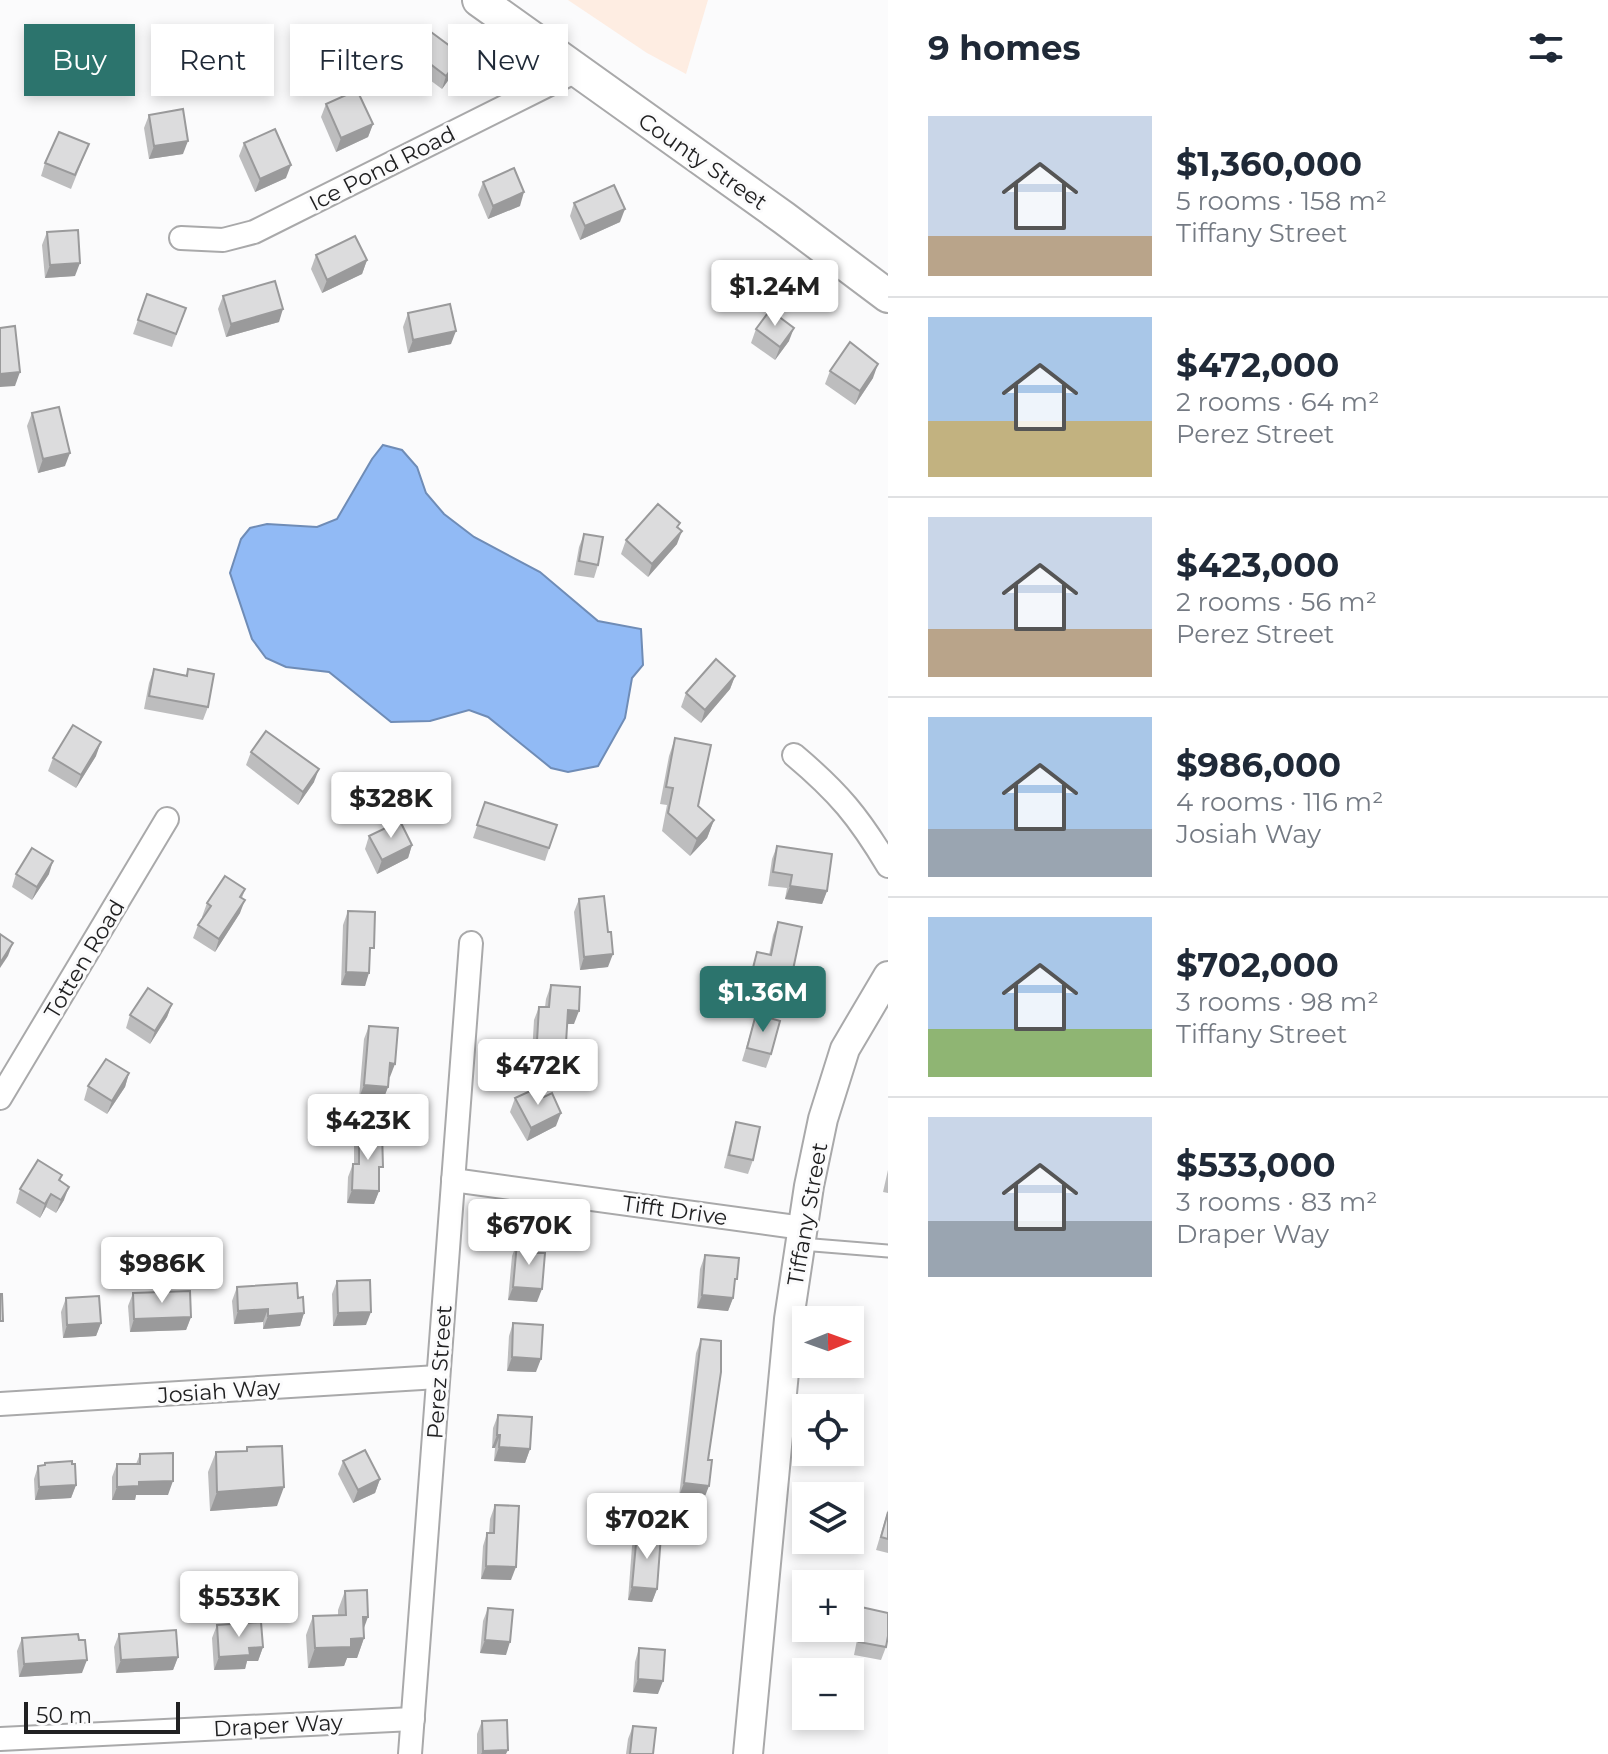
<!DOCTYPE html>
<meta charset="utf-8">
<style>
:root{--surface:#fff;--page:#f6f6f7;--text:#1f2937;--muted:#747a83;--line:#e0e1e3;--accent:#2c746d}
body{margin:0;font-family:Montserrat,sans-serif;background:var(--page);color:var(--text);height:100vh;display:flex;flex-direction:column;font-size:30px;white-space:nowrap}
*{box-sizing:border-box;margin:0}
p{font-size:26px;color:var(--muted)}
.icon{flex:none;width:44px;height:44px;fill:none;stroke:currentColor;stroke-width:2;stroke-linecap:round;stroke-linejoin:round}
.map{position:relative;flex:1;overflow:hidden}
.panel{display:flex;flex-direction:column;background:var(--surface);width:720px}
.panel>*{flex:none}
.hud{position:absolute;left:24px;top:24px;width:744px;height:72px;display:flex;gap:16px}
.needle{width:52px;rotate:89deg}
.buttons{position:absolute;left:792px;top:1306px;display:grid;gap:16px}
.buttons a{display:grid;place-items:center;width:72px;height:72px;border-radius:0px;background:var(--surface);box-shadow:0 4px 12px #0003;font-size:40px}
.scale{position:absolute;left:24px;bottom:20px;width:156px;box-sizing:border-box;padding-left:8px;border:4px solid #212122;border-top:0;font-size:22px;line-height:28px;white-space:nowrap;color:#212122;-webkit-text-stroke:6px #fbfbfc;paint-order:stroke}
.price{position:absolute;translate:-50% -68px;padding:0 18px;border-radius:8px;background:#fff;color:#222;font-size:26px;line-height:52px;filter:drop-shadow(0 2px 4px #0008)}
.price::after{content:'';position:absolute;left:50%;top:48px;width:24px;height:18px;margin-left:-12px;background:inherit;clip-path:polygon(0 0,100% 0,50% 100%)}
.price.current{background:var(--accent);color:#fff}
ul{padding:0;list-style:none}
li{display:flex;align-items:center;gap:24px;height:200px;padding:0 40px}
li+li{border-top:2px solid var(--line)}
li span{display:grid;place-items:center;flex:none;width:224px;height:160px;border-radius:0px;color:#555}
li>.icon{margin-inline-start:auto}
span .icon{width:96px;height:96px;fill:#fffc;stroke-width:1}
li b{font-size:34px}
h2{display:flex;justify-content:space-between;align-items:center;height:96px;padding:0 40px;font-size:34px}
.chip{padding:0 28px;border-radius:0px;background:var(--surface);box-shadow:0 4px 12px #0003;font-size:28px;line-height:72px}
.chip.current{background:var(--accent);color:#fff}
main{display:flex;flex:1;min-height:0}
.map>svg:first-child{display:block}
.industrial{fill:#feede2}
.water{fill:#91baf5;stroke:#6f8cb6;stroke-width:2}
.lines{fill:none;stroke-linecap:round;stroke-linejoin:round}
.service-casing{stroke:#a9a9aa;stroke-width:15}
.minor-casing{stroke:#a9a9aa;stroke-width:26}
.tertiary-casing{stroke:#a9a9aa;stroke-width:32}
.secondary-casing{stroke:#a9a9aa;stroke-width:36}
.service{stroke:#fff;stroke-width:11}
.minor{stroke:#fff;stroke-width:22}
.tertiary{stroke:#fff;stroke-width:28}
.secondary{stroke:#fff;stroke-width:32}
.wall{fill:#bdbdbe}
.shaded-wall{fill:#9a9a9b}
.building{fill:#dcdcdd;stroke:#9a9a9b;stroke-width:2}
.labels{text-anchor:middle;stroke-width:6;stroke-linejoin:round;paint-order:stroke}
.street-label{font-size:22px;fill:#212122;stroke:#fbfbfc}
</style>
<main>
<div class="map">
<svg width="888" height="1754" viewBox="0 0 888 1754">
<rect width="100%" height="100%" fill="#fbfbfc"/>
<path class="industrial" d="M568,0H708L686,74L647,53Z"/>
<path class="water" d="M383,445L402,450L417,467L426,493L444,514L474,537L540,572L598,621L641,629L643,665L632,678L625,718L598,766L568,772L551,768L488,717L469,710L430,721L391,722L329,672L286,667L266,658L252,639L230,573L241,539L250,528L267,524L317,527L337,519L372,459Z"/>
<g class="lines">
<g class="service-casing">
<path id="service" d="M801,1244L888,1251"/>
</g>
<g class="minor-casing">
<g id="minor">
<path d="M181,238L223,240L254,232L576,71"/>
<path d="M794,755C838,792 859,817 888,866"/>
<path d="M0,1098L167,819"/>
<path d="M453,1180L803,1228"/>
<path d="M0,1404L438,1377"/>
<path d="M0,1739L413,1719"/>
<path d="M410,1754L471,943"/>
</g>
</g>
<g class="tertiary-casing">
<path id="tertiary" d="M748,1754L789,1319L809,1186L823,1119L845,1049L888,976"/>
</g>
<g class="secondary-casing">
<path id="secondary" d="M479,0L784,218L888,296"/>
</g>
<use href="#service" class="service"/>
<use href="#minor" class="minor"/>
<use href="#tertiary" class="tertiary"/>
<use href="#secondary" class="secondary"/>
</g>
<g class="wall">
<path d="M416,53L457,68L442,89L411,66Z"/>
<path d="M326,104L373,124L368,137L336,152L321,117Z"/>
<path d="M149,115L183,154L149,159L144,128Z"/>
<path d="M244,143L286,178L255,192L239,156Z"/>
<path d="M89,144L71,189L41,176L45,163Z"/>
<path d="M483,182L520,206L488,219L478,195Z"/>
<path d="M574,203L620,222L580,240L570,216Z"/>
<path d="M47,232L75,276L45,278L42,245Z"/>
<path d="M316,255L367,260L362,274L322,293L311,269Z"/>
<path d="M147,294L186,308L172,347L133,334Z"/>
<path d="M223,296L279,322L226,337L218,309Z"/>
<path d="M408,313L451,344L408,353L403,327Z"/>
<path d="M756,329L789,341L775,360L751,343Z"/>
<path d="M830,371L873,378L855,405L825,384Z"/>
<path d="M32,413L65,466L38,473L27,426Z"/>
<path d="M678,528L677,544L648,577L621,554L626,540Z"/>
<path d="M584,534L598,565L594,578L574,575L579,547Z"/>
<path d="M154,669L186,675L188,669L208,707L203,720L144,709L149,683Z"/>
<path d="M735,676L730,689L701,723L681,707L686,693Z"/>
<path d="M675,738L698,806L714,820L707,838L690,856L662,831L667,805L660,804L669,756Z"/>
<path d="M251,752L314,782L298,805L246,765Z"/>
<path d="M96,756L76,788L48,771L53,758Z"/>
<path d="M485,802L557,825L545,861L473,838Z"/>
<path d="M369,836L412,845L408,858L377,874L365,849Z"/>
<path d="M777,846L827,891L822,904L785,899L787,888L768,886L772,859Z"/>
<path d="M16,874H49L32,900L12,887Z"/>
<path d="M245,889L242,898L240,913L215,952L193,938L198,925L203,917H202L207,903Z"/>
<path d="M579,899L608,967L580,970L574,912Z"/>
<path d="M348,911L370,960L365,986L341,985L343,925Z"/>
<path d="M778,922L790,984L785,998L756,991L758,984L749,981L757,952L769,955L773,935Z"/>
<path d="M551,985L574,1024H567L561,1056L532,1054L534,1020L539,1007H545L546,999Z"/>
<path d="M172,1004L167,1017L150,1044L126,1028L130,1015Z"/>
<path d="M756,1014L771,1054L766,1068L742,1061Z"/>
<path d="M369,1026L390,1077H388V1087L383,1100L359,1098L364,1039Z"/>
<path d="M129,1073L125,1087L107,1114L84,1100L88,1086Z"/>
<path d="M544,1097L556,1126L527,1141L510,1112L515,1098Z"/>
<path d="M736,1122L753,1160L748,1174L724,1168L732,1135Z"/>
<path d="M359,1131L379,1191L374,1204L347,1203L348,1177L353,1164H354V1145Z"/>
<path d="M888,1170V1193L883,1192Z"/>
<path d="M62,1175L60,1181L64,1200L56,1213L46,1207L40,1218L16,1203L20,1189Z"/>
<path d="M517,1243L536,1253L537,1302L508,1300L512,1256Z"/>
<path d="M705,1255L734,1290L733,1298L728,1311L697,1308L700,1269Z"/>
<path d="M337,1281L366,1325L333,1326L332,1294Z"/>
<path d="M237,1287L298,1298L304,1313L300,1326L263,1329V1322L234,1324L232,1301Z"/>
<path d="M133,1293L191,1317L186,1330L130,1332L128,1306Z"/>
<path d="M66,1298L101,1323L96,1336L63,1338L61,1312Z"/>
<path d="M513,1323L536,1372L507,1371L509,1336Z"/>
<path d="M701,1339L708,1460L704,1499L679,1496L696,1353Z"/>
<path d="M498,1415L530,1449L525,1463L494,1461L495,1448H492L493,1428Z"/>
<path d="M247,1447L277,1506L210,1511L208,1472L216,1452L246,1451Z"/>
<path d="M140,1454L168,1495H136L135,1500H112V1477L117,1464H136Z"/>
<path d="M343,1461L380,1479L375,1493L353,1503L338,1474Z"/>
<path d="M45,1463L76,1485L71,1498L35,1500L34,1479L38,1466L44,1465Z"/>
<path d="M495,1505L511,1580L481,1579L483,1546L487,1533H489L490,1519Z"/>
<path d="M888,1510V1553L876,1550Z"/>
<path d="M637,1533L657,1589L652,1602L628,1600L632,1546Z"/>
<path d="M345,1591L364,1629V1638L357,1658H347L344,1666L308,1668L306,1635L313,1616L338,1615V1610Z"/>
<path d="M861,1607L886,1647L881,1660L854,1655L857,1640L852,1639L856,1621Z"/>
<path d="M488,1608L506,1655L480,1653L483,1621Z"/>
<path d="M217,1625L263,1647L258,1661H247L245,1669L214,1670L212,1638Z"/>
<path d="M119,1634L178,1657L173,1670L116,1673L114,1647Z"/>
<path d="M22,1638L82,1673L19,1677L17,1651Z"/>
<path d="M639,1648L658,1694L633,1692L635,1662Z"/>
<path d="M482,1721L506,1754H477V1734Z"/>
<path d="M633,1726L653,1754H626L628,1739Z"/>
</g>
<g class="shaded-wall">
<path d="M462,55L457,68L442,89L446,76Z"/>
<path d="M373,124L368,137L336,152L341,138Z"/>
<path d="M188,141L183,154L149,159L154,146Z"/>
<path d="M291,165L286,178L255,192L260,179Z"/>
<path d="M524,192L520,206L488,219L493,206Z"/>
<path d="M625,209L620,222L580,240L585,226Z"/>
<path d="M367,260L362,274L322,293L327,280Z"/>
<path d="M80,263L75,276L45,278L50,265Z"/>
<path d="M283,309L279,322L226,337L231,324Z"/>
<path d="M794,328L789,341L775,360L780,347Z"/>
<path d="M456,331L451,344L408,353L413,340Z"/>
<path d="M878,364L873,378L855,405L860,391Z"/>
<path d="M20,372L15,386L0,387V374Z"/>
<path d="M70,453L65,466L38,473L43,459Z"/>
<path d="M682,531L677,544L648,577L652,564Z"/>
<path d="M735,676L730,689L701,723L705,710Z"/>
<path d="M101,742L96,756L76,788L81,775Z"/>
<path d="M319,769L314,782L298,805L303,792Z"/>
<path d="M714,820L707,838L690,856L697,839Z"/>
<path d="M412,845L408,858L377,874L382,860Z"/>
<path d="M53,861L49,874L32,900L37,887Z"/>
<path d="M790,886L827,891L822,904L785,899Z"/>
<path d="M245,900L240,913L215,952L219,939Z"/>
<path d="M13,943L8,956L0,968V963Z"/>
<path d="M613,954L608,967L580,970L584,957Z"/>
<path d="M346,972L369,973L365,986L341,985Z"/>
<path d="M172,1004L167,1017L150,1044L155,1031Z"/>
<path d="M568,1010L579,1011L574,1024H563Z"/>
<path d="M537,1041L566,1043L561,1056L532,1054Z"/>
<path d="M390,1063L395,1064L390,1077H385Z"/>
<path d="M129,1073L125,1087L107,1114L112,1101Z"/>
<path d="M364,1085L388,1087L383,1100L359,1098Z"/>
<path d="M561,1113L556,1126L527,1141L531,1128Z"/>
<path d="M69,1187L64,1200L56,1213L61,1200Z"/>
<path d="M352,1190L379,1191L374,1204L347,1203Z"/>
<path d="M51,1194L46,1207L40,1218L45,1204Z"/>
<path d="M513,1287L542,1289L537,1302L508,1300Z"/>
<path d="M702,1295L733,1298L728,1311L697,1308Z"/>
<path d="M268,1309L263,1322L234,1324L238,1311Z"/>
<path d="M371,1312L366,1325L333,1326L338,1313Z"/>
<path d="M304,1313L300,1326L263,1329L268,1316Z"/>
<path d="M191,1317L186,1330L130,1332L134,1319Z"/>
<path d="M101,1323L96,1336L63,1338L67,1325Z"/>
<path d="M512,1357L541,1359L536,1372L507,1371Z"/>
<path d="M497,1435H500L495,1448H492Z"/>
<path d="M499,1447L530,1449L525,1463L494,1461Z"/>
<path d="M380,1479L375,1493L353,1503L358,1490Z"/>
<path d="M173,1481L168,1495H136L135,1500H112L117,1487L139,1482Z"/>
<path d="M684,1483L709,1486L704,1499L679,1496Z"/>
<path d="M76,1485L71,1498L35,1500L39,1487Z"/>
<path d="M284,1487L277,1506L210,1511L217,1492Z"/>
<path d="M486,1566L516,1567L511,1580L481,1579Z"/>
<path d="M632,1587L657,1589L652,1602L628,1600Z"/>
<path d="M363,1617H368L361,1636Z"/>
<path d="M364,1638L357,1658H347L344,1666L308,1668L315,1648L351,1639Z"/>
<path d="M485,1640L510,1642L506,1655L480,1653Z"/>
<path d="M263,1647L258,1661H247L245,1669L214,1670L219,1657L249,1648Z"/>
<path d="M178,1657L173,1670L116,1673L121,1660Z"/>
<path d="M87,1660L82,1673L19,1677L24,1664Z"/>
<path d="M638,1679L663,1681L658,1694L633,1692Z"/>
<path d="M508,1750L506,1754H481L483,1751Z"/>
</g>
<g class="building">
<path d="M431,32L462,55L446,76L416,53Z"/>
<path d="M357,90L373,124L341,138L326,104Z"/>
<path d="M183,109L188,141L154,146L149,115Z"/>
<path d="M275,129L291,165L260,179L244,143Z"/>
<path d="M59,132L89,144L75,175L45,163Z"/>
<path d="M514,168L524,192L493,206L483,182Z"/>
<path d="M614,185L625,209L585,226L574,203Z"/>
<path d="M78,230L80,263L50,265L47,232Z"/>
<path d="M355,236L367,260L327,280L316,255Z"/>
<path d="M275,281L283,309L231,324L223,296Z"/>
<path d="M147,294L186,308L176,334L138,320Z"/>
<path d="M450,304L456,331L413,340L408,313Z"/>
<path d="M770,310L794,328L780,347L756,329Z"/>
<path d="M15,326L20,372L0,374V328Z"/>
<path d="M850,342L878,364L860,391L830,371Z"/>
<path d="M59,407L70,453L43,459L32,413Z"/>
<path d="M658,504L680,523L677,527L682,531L652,564L626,540Z"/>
<path d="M584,534L603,537L598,565L579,561Z"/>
<path d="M716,659L735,676L705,710L686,693Z"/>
<path d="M154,669L187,676L188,669L214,674L208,707L149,696Z"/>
<path d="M73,725L101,742L81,775L53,758Z"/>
<path d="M266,731L319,769L303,792L251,752Z"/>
<path d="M675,738L711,745L698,806L714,820L697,839L668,813L673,788L666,787Z"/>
<path d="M485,802L557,825L549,848L477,825Z"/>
<path d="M400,821L412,845L382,860L369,836Z"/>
<path d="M777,846L832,854L827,891L790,886L792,875L773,872Z"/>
<path d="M32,848L53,861L37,887L16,874Z"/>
<path d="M225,876L245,889L240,897L245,900L219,939L198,925L211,906L207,903Z"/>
<path d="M604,896L608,932H611L613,954L584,957L579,899Z"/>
<path d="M348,911L375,912L374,948H370L369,973L346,972Z"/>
<path d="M778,922L802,927L790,984L761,978L763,970L753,968L757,952L771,955Z"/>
<path d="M0,934L13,943L0,963Z"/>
<path d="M551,985L580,987L579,1011L568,1010L566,1043L537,1041L539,1007H549Z"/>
<path d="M148,988L172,1004L155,1031L130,1015Z"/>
<path d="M756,1014L780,1021L771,1054L747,1048Z"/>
<path d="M369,1026L398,1028L395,1064L390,1063L388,1087L364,1085Z"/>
<path d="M106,1059L129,1073L112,1101L88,1086Z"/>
<path d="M539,1087L544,1097L552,1093L561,1113L531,1128L515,1098Z"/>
<path d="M736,1122L760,1127L753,1160L729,1155Z"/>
<path d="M359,1131L382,1132L383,1167H379V1191L352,1190L353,1164H359Z"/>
<path d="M38,1160L62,1175L59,1180L69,1187L61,1200L51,1194L45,1204L20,1189Z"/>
<path d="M517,1243L537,1245L536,1253H545L542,1289L513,1287Z"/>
<path d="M705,1255L739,1258L737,1279H735L733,1298L702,1295Z"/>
<path d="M370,1280L371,1312L338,1313L337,1281Z"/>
<path d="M297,1283L298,1298L303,1297L304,1313L268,1316V1309L238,1311L237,1287Z"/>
<path d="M190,1291L191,1317L134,1319L133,1293Z"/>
<path d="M0,1294H2L3,1321H0Z"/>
<path d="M99,1296L101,1323L67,1325L66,1298Z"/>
<path d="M513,1323L543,1325L541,1359L512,1357Z"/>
<path d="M701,1339L721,1341V1372L708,1460H712L709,1486L684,1483Z"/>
<path d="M498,1415L532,1417L530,1449L499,1447L500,1435H497Z"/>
<path d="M282,1446L284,1487L217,1492L216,1452L247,1451V1447Z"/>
<path d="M365,1450L380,1479L358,1490L343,1461Z"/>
<path d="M173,1453V1481L139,1482V1486L117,1487V1464H140V1454Z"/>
<path d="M72,1461V1464H75L76,1485L39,1487L38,1466L45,1465V1463Z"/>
<path d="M495,1505L519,1506L516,1567L486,1566L487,1533H494Z"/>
<path d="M888,1512V1539L881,1537Z"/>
<path d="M637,1533L661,1535L657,1589L632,1587Z"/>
<path d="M367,1590L368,1617H363L364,1638L351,1639V1647L315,1648L313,1616L346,1615L345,1591Z"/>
<path d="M861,1607L888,1613V1636L886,1647L859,1642L862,1626L857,1625Z"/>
<path d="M488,1608L513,1610L510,1642L485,1640Z"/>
<path d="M261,1622L263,1647L249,1648L250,1655L219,1657L217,1625Z"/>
<path d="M176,1630L178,1657L121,1660L119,1634Z"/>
<path d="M78,1634L79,1640H85L87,1660L24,1664L22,1638Z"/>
<path d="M639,1648L665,1650L663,1681L638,1679Z"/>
<path d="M507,1720L508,1750L483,1751L482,1721Z"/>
<path d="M633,1726L656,1728L653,1754H630Z"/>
</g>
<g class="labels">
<g class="street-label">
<text transform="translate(703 161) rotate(35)" y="8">County Street</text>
<text transform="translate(382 168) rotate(-27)" y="8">Ice Pond Road</text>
<text transform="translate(84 959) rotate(-59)" y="8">Totten Road</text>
<text transform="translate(675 1210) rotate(8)" y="8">Tifft Drive</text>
<text transform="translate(807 1214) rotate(-80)" y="8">Tiffany Street</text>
<text transform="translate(439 1372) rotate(-86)" y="8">Perez Street</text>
<text transform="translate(219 1391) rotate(-4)" y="8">Josiah Way</text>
<text transform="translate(278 1725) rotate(-3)" y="8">Draper Way</text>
</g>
</g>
</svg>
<div class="buttons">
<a><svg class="needle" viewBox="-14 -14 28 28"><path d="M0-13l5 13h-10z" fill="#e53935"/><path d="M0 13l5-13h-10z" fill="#747a83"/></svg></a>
<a><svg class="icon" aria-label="locate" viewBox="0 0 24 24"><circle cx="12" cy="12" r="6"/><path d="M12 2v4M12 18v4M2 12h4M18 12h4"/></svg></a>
<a><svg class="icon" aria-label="layers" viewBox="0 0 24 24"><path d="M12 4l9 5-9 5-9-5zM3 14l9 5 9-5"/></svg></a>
<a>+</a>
<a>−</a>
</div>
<div class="scale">50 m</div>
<b class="price" style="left:775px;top:328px">$1.24M</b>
<b class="price" style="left:391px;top:840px">$328K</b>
<b class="price current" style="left:763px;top:1034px">$1.36M</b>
<b class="price" style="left:538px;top:1107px">$472K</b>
<b class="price" style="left:368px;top:1162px">$423K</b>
<b class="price" style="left:529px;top:1267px">$670K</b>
<b class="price" style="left:162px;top:1305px">$986K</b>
<b class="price" style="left:647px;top:1561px">$702K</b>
<b class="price" style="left:239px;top:1639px">$533K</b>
<div class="hud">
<a class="chip current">Buy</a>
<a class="chip">Rent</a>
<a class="chip">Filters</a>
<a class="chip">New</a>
</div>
</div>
<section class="panel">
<h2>9 homes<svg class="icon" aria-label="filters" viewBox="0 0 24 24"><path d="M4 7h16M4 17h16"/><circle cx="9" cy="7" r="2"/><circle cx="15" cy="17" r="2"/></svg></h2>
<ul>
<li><span style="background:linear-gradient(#c9d6e8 75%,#b9a48a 0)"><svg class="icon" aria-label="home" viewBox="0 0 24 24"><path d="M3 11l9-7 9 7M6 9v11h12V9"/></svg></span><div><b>$1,360,000</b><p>5 rooms · 158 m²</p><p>Tiffany Street</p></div></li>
<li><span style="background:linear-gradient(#a9c7e8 65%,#c2b280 0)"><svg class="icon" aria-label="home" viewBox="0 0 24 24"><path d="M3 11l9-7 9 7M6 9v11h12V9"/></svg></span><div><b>$472,000</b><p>2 rooms · 64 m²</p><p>Perez Street</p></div></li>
<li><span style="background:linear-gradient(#c9d6e8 70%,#b9a48a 0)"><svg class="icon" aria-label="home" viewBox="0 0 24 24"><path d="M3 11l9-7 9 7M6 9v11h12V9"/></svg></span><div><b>$423,000</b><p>2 rooms · 56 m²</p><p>Perez Street</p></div></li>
<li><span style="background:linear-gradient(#a9c7e8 70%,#9aa5b1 0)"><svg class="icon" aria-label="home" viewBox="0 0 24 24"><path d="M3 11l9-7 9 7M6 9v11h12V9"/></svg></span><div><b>$986,000</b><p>4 rooms · 116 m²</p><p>Josiah Way</p></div></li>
<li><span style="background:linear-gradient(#a9c7e8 70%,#8fb573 0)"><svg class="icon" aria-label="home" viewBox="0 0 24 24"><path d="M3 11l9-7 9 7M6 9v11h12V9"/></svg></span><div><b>$702,000</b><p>3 rooms · 98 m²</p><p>Tiffany Street</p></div></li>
<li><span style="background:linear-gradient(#c9d6e8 65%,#9aa5b1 0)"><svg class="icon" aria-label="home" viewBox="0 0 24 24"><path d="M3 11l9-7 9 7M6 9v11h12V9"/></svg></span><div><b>$533,000</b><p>3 rooms · 83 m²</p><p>Draper Way</p></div></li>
</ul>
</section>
</main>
